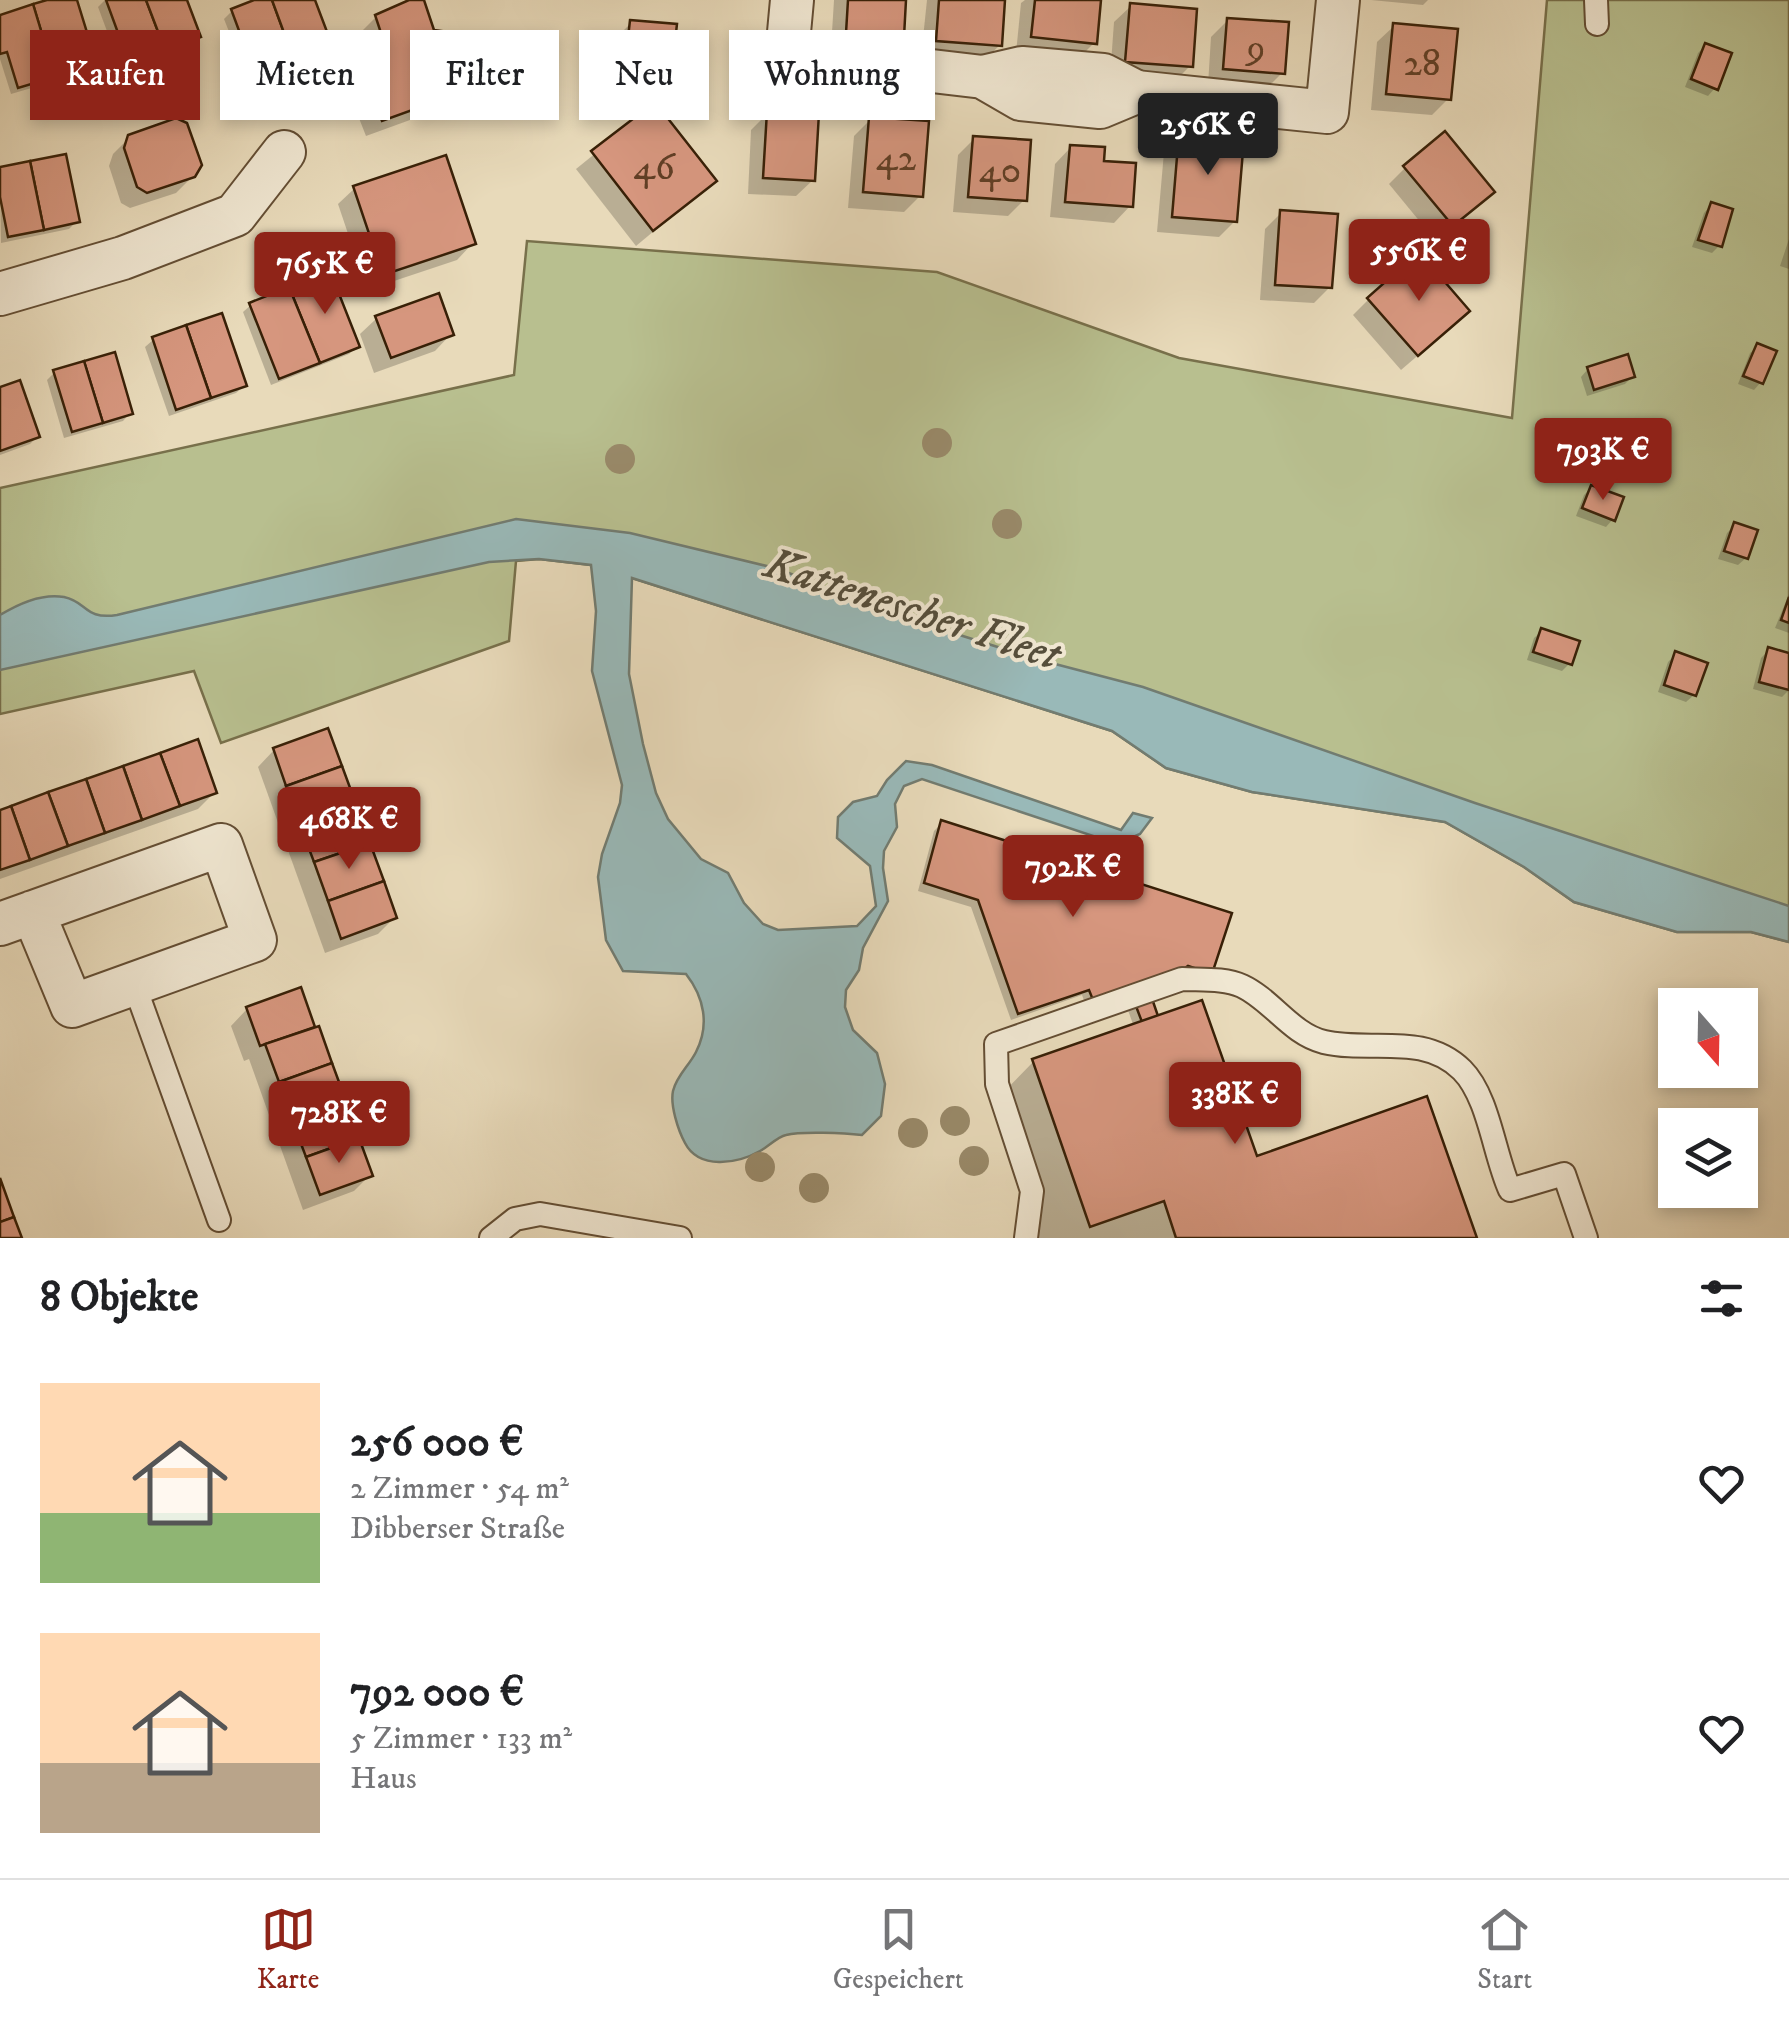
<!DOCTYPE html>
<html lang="de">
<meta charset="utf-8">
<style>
:root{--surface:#fff;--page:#f2f2f2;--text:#202124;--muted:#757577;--line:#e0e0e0;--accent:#8f2418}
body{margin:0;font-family:"IM FELL DW Pica",serif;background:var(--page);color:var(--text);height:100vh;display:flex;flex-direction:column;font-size:38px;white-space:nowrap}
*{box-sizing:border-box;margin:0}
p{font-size:32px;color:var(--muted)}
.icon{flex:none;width:55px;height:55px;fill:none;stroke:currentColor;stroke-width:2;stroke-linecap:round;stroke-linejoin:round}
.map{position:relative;height:1238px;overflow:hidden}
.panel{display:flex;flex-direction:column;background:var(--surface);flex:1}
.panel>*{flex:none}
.hud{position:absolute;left:30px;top:30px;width:1000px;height:90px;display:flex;gap:20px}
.needle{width:65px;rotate:160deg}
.tools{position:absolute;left:1658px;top:988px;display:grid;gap:20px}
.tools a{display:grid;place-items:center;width:100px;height:100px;border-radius:0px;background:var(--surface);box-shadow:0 5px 15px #0003;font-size:50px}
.price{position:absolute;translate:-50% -85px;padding:0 22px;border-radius:10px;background:var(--accent);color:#fff;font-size:32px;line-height:65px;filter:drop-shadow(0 2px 5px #0008)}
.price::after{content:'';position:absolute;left:50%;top:60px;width:30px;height:22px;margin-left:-15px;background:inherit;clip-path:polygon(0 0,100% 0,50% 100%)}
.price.active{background:#222;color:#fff}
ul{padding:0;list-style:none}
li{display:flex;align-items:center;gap:30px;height:250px;padding:0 40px}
li span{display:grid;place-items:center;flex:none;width:280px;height:200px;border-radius:0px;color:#555}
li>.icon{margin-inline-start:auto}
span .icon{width:120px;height:120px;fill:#fffc;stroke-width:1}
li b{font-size:42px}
h2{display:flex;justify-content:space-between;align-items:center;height:120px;padding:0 40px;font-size:42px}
.tag{padding:0 35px;border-radius:0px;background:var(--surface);box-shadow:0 5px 15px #0003;font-size:35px;line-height:90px}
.tag.active{background:var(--accent);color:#fff}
.tab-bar{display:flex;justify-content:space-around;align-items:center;height:140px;border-top:2px solid var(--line);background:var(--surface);font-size:28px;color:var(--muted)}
.tab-bar a{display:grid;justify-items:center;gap:5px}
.tab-bar .active{color:var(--accent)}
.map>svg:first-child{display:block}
.green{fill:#b8bf8f;stroke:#78704b;stroke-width:2.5}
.water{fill:#99b9b8;stroke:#727c71;stroke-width:2.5}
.shadow{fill:#0003}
.building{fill:#d6967e;stroke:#382007;stroke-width:2.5}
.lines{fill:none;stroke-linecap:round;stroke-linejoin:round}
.service-casing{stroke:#644e34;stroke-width:26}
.minor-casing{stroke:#644e34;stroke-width:46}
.service{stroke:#f0e7d2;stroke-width:22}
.minor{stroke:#f0e7d2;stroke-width:42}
.tree{fill:#998a6a}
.labels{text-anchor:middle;stroke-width:8;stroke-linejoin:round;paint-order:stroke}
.number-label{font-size:38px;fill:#603e25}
.water-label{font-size:45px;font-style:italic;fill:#554e3c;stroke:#f0e7d2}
</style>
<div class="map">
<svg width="1789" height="1238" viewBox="0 0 1789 1238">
<rect width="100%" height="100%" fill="#e8daba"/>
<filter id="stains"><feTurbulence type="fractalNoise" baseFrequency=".002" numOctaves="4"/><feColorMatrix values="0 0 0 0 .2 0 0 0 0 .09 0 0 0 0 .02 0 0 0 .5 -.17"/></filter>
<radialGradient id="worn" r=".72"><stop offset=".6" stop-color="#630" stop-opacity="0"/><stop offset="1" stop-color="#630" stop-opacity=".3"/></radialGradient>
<path class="green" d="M1547,0H1789V942L1751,932H1677L1574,902L1524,867L1445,822L1252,792L1166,768L1112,731L591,565L539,559L516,561L509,641L221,743L194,671L0,714V488L514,375L527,241L937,272L1179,358L1512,418Z"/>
<path class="water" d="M516,519L630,533L779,569L877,609L1036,659L1143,687L1475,803L1789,906V942L1751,932H1677L1574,902L1524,867L1445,822L1252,792L1166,768L1112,731L632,578L629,674L643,744L656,793L668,819L701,859L728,873L744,903L763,924L778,930L857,926L876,906L870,866L837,838L838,817L853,802L877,796L887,780L906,761L932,765L1121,830L1133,813L1152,818L1140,834L1117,844L922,779L904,786L895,804L897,827L884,851L883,868L888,901L863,948L859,970L846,990L845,1007L853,1030L877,1053L885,1084L881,1116L862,1135C845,1133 801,1131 786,1135C777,1137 768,1147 760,1151C737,1164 699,1170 685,1143C678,1130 670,1105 673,1091C677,1075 689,1066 696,1052C710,1025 704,997 686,974L623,971L606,940L598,877L602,854L620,803L622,785L592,671L596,611L591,565L539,559L489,562L0,670V615C18,604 42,593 64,597C88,602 84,620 117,615Z"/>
<g class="shadow">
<path d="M57,0H74L94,64L86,72L11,94L0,59V17Z"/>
<path d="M105,0H184L198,37L190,44L121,69L98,7Z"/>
<path d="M262,0H313L329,45L322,52L248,80L224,19L232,11Z"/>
<path d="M416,0H421L432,32L464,73L410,120L366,136L353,103L369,87L358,63L367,54L360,33L376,17Z"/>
<path d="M834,0H904L901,36L885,52L831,48Z"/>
<path d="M927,0H1002L1000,45L983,61L921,57Z"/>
<path d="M1025,0H1099L1094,43L1078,59L1016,53L1021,3Z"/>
<path d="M1371,0H1428L1423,5Z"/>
<path d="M1131,6L1190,66L1174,82L1110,77L1114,22Z"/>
<path d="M1228,20L1282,73L1266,89L1208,85L1211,37Z"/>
<path d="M631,23L671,59L663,66L620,62L623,31Z"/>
<path d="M1394,26L1448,99L1432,115L1371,110L1377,42Z"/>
<path d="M1706,45L1715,88L1708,96L1685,87L1698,53Z"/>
<path d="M655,105L714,181L636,246L576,169Z"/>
<path d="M768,113L813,180L796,196L748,194L751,130Z"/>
<path d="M870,120L920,196L904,212L848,208L854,136Z"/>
<path d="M1180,136L1235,221L1219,237L1157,232L1164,152Z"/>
<path d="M130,137L193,176L176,193L130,208L121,203L109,166L113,154Z"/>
<path d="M974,139L1024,200L1008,216L953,212L958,155Z"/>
<path d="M1071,147L1101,163L1130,206L1114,223L1050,217L1055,164Z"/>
<path d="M1405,168L1475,208L1435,240L1389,184Z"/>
<path d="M0,170L77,221L69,229L1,243Z"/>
<path d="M355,188L473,243L457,260L367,290L338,204Z"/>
<path d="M1711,205L1719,246L1712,253L1692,247L1704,213Z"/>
<path d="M1281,213L1330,287L1314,303L1260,300L1265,229Z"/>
<path d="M1789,239V269L1780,266Z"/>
<path d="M1369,299L1451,327L1401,370L1353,315Z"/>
<path d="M251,305L357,347L349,354L271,385L243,312Z"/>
<path d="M377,318L451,334L435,351L374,373L360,334Z"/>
<path d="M153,340L244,386L236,393L169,416L145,347Z"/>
<path d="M1758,346L1761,382L1754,390L1738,384L1750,353Z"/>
<path d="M1588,369L1632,377L1625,384L1587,396L1581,377Z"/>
<path d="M54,373L130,413L123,421L64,438L47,380Z"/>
<path d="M0,389L37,437L30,444L0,455Z"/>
<path d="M1591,488L1613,519L1606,527L1576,516L1584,495Z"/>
<path d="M1735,525L1746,558L1738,565L1718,559L1727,533Z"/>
<path d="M1789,594V633L1775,628Z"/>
<path d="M1542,631L1570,663L1562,671L1527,660L1534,638Z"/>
<path d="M1769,650L1789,655V690L1782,697L1753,689L1761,658Z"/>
<path d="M1676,654L1694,695L1686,702L1658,692L1668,662Z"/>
<path d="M274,750L394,918L378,934L325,953L258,767Z"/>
<path d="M214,793L198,809L0,879V812Z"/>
<path d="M942,823L1209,973L1146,989L1156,1019L1255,1159L1426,1100L1474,1238H1038L992,1104L1034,1061L1134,1027L1124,999L1086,1006L1082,995L1011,1020L971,907L918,891L934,831Z"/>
<path d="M299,990L370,1175L354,1191L303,1210L249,1059L244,1061L231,1026L247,1009Z"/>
</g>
<g class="building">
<path d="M47,0H77L97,65L55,77L33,4Z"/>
<path d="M106,0H146L165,50L129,63Z"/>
<path d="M146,0H187L201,37L165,50Z"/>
<path d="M254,0H272L294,60L255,74L231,9Z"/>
<path d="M272,0H315L332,45L294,60Z"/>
<path d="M409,0H424L434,30L462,34L470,53L467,74L449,88L421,78L429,104L382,121L367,84L387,76L373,45L382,36L375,15Z"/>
<path d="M848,0H906L904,37L846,33Z"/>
<path d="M939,0H1005L1002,46L936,41Z"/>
<path d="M1035,0H1101L1097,44L1031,37Z"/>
<path d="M1130,3L1197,9L1193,67L1125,62Z"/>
<path d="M33,4L55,77L18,88L7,52L0,54V15Z"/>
<path d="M1227,18L1289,22L1285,74L1223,69Z"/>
<path d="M630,20L677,24L673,60L626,56Z"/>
<path d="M1393,23L1458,29L1451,100L1386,94Z"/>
<path d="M1705,43L1732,53L1718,90L1691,79Z"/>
<path d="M655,102L717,181L653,231L591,151Z"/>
<path d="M767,111L819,113L815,181L763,178Z"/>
<path d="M869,117L929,121L923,197L863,192Z"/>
<path d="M176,118L187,123L202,165L195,177L147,193L137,187L124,148L128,135Z"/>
<path d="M1445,131L1495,192L1453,226L1403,166Z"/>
<path d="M1179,133L1244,139L1237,222L1172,217Z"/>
<path d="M973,136L1031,140L1027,201L968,197Z"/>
<path d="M1070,145L1105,147L1104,161L1136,163L1133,207L1065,202Z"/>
<path d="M66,154L80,222L44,230L30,161Z"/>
<path d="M446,155L476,244L383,275L353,186Z"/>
<path d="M30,161L44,230L8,237L0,197V167Z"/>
<path d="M1711,202L1733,209L1722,247L1698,240Z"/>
<path d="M1280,210L1338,214L1332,288L1275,285Z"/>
<path d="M1419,252L1470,311L1418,356L1367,298Z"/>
<path d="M330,271L360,347L320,363L289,287Z"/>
<path d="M289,287L320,363L279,379L249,303Z"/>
<path d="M439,293L454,335L391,358L375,316Z"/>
<path d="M222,313L247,386L211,398L186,325Z"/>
<path d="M186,325L211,398L176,410L152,337Z"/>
<path d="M1757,343L1777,351L1763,384L1743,376Z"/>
<path d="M115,352L133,414L103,423L84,361Z"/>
<path d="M1628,354L1635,377L1594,390L1587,367Z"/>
<path d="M84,361L103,423L72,432L53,370Z"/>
<path d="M20,380L40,437L0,451V387Z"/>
<path d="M1591,485L1624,497L1615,521L1582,508Z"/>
<path d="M1734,522L1758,530L1748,559L1724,551Z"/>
<path d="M1789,597V623L1781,620Z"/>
<path d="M1541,628L1580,641L1572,665L1533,652Z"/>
<path d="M1768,647L1789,653V690L1759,682Z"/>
<path d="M1675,651L1708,663L1696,696L1664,685Z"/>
<path d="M328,728L342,766L286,786L273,748Z"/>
<path d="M198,739L217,793L180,806L160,753Z"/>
<path d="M160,753L180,806L142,820L123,766Z"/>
<path d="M123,766L142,820L105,833L86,779Z"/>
<path d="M342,766L356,804L300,825L286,786Z"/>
<path d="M86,779L105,833L68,846L48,792Z"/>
<path d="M48,792L68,846L30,860L11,806Z"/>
<path d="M356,804L370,843L314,862L300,825Z"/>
<path d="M11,806L30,860L0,870V810Z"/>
<path d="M941,820L1232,913L1212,974L1188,966L1175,975L1093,1000L1089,990L1018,1014L978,900L924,883Z"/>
<path d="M370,843L384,881L328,901L314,862Z"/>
<path d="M384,881L397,918L341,939L328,901Z"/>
<path d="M301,987L315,1027L260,1046L246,1007Z"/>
<path d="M1148,987L1158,1016L1142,1022L1131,993Z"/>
<path d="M1202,1000L1257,1156L1427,1096L1477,1238H1176L1164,1201L1090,1227L1032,1059Z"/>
<path d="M319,1026L332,1063L279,1082L265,1044Z"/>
<path d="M332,1063L346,1101L292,1120L279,1082Z"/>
<path d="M346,1101L359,1138L306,1157L292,1120Z"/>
<path d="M359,1138L373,1176L320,1195L306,1157Z"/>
<path d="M0,1178L14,1217L0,1222Z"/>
<path d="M14,1217L22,1238H0V1222Z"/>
</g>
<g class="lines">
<g class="service-casing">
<g id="service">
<path d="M1596,0L1597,24"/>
<path d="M134,984L219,1220"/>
<path d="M491,1238L515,1219L540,1214L680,1238"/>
<path d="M1026,1238L1032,1191L997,1084L996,1044L1182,979C1201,980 1225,978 1242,986C1272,1000 1291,1034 1324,1042C1371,1053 1423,1032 1462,1070C1489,1097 1494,1155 1510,1190L1564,1174L1586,1238"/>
</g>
</g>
<g class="minor-casing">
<g id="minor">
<path d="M792,0L787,54L983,77L1021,99L1100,107L1136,92L1327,112L1338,0"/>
<path d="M983,77L1022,68L1103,75L1136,92"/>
<path d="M0,294L123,258L235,215L284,152"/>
<path d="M0,924L221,845L255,940L72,1006L33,912"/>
</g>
</g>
<use href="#service" class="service"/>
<use href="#minor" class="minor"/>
</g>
<g class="tree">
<circle cx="937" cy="443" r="15"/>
<circle cx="620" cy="459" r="15"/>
<circle cx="1007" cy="524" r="15"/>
<circle cx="955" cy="1121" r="15"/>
<circle cx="913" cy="1133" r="15"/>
<circle cx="974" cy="1161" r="15"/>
<circle cx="760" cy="1167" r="15"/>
<circle cx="814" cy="1188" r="15"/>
</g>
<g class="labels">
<g class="number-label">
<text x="1256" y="59">9</text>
<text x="1422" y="75">28</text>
<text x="896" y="170">42</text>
<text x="654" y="179">46</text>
<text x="1000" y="182">40</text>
</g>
<g class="water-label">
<text transform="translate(913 607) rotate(18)" y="16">Kattenescher Fleet</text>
</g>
</g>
<rect width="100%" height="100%" filter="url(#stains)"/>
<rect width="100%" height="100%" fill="url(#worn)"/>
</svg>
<div class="tools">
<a><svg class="needle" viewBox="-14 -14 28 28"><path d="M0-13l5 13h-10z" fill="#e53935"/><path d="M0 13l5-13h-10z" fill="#757577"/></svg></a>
<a><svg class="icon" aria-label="layers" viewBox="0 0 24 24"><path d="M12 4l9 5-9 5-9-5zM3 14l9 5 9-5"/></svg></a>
</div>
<b class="price active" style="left:1208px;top:178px">256K €</b>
<b class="price" style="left:1419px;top:304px">556K €</b>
<b class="price" style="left:325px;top:317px">765K €</b>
<b class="price" style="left:1603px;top:503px">793K €</b>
<b class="price" style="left:349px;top:872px">468K €</b>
<b class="price" style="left:1073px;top:920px">792K €</b>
<b class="price" style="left:1235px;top:1147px">338K €</b>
<b class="price" style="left:339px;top:1166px">728K €</b>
<div class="hud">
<a class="tag active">Kaufen</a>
<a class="tag">Mieten</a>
<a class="tag">Filter</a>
<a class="tag">Neu</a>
<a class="tag">Wohnung</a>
</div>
</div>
<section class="panel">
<h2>8 Objekte<svg class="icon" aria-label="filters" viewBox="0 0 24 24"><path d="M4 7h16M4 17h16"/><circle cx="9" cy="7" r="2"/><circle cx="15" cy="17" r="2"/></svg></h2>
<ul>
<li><span style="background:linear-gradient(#ffd9b3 65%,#8fb573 0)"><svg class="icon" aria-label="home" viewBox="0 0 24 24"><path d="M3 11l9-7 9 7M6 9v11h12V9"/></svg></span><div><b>256 000 €</b><p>2 Zimmer · 54 m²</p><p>Dibberser Straße</p></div><svg class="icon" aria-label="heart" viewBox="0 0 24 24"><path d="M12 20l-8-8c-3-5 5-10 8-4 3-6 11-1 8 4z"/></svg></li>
<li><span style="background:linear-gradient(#ffd9b3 65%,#b9a48a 0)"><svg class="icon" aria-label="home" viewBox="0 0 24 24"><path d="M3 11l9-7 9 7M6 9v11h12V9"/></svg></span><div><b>792 000 €</b><p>5 Zimmer · 133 m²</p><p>Haus</p></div><svg class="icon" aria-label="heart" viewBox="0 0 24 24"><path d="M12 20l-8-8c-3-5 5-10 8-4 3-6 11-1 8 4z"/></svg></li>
</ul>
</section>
<nav class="tab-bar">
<a class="active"><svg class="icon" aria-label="map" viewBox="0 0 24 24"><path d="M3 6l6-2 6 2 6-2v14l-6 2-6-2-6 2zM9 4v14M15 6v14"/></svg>Karte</a>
<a><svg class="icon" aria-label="saved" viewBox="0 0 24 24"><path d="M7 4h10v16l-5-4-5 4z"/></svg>Gespeichert</a>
<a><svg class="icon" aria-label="home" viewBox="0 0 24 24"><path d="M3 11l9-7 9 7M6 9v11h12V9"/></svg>Start</a>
</nav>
